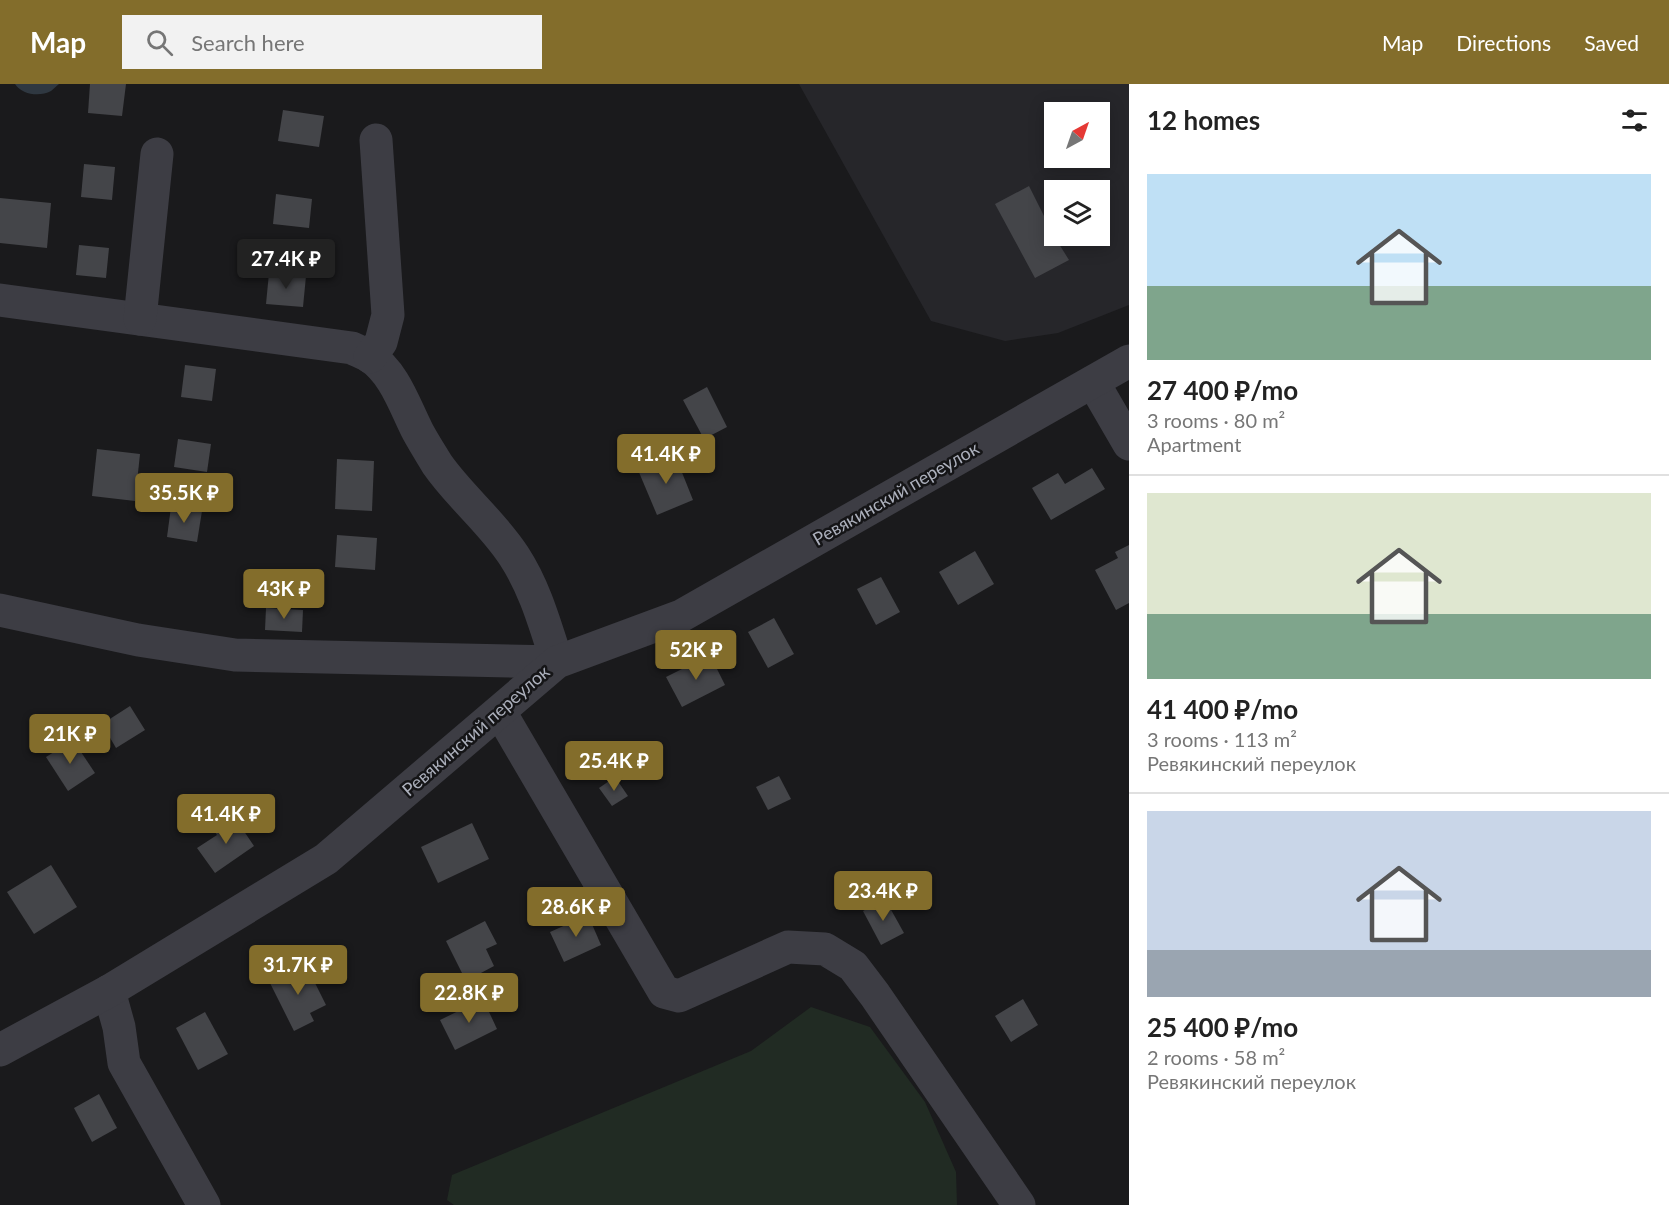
<!DOCTYPE html>
<meta charset="utf-8">
<style>
:root{--surface:#fff;--page:#f2f2f2;--text:#222;--muted:#767676;--line:#e0e0e0;--accent:#836d2b}
body{margin:0;font-family:Lato,sans-serif;background:var(--page);color:var(--text);height:100vh;display:flex;flex-direction:column;font-size:22px;white-space:nowrap}
*{box-sizing:border-box;margin:0}
p{font-size:20px;color:var(--muted)}
.icon{flex:none;width:33px;height:33px;fill:none;stroke:currentColor;stroke-width:2;stroke-linecap:round;stroke-linejoin:round}
.map{position:relative;flex:1;overflow:hidden}
.panel{display:flex;flex-direction:column;background:var(--surface);width:540px}
.panel>*{flex:none}
.needle{width:39px;rotate:40deg}
.tools{position:absolute;left:1044px;top:18px;display:grid;gap:12px}
.tools a{display:grid;place-items:center;width:66px;height:66px;border-radius:0px;background:var(--surface);box-shadow:0 3px 15px #0003;font-size:30px}
.price{position:absolute;translate:-50% -51px;padding:0 14px;border-radius:6px;background:var(--accent);color:#fff;font-size:20px;line-height:39px;filter:drop-shadow(0 2px 3px #0008)}
.price::after{content:'';position:absolute;left:50%;top:36px;width:18px;height:14px;margin-left:-9px;background:inherit;clip-path:polygon(0 0,100% 0,50% 100%)}
.price.selected{background:#222;color:#fff}
ul{padding:0;list-style:none}
li{display:grid;align-content:center;gap:12px;height:318px;padding:0 18px}
li+li{border-top:2px solid var(--line)}
li span{display:grid;place-items:center;height:186px;border-radius:0px;color:#555}
li>.icon{margin-inline-start:auto}
span .icon{width:108px;height:108px;fill:#fffc;stroke-width:1}
li b{font-size:26px}
h2{display:flex;justify-content:space-between;align-items:center;height:72px;padding:0 18px;font-size:26px}
header{display:flex;align-items:center;gap:36px;box-sizing:border-box;height:84px;padding:0 30px;background:var(--accent);color:#fff}
header strong{font-size:28px}
nav{display:flex;gap:33px;margin-inline-start:auto;font-size:21px}
.search{width:420px;height:54px;background:var(--page);display:flex;align-items:center;gap:15px;box-sizing:border-box;padding:0 21px;border-radius:0px;color:var(--muted);font-size:22px}
main{display:flex;flex:1;min-height:0}
.map>svg:first-child{display:block}
.built{fill:#26262a;fill-rule:evenodd}
.green{fill:#212b23}
.water{fill:#2f3841}
.building{fill:#444549}
.lines{fill:none;stroke-linecap:round;stroke-linejoin:round}
.minor{stroke:#3d3d44;stroke-width:33}
.labels{text-anchor:middle;stroke-width:5;stroke-linejoin:round;paint-order:stroke}
.street-label{font-size:18px;fill:#acb0bc;stroke:#151517}
</style>
<header>
<strong>Map</strong>
<div class="search"><svg class="icon" aria-label="search" viewBox="0 0 24 24"><circle cx="10" cy="10" r="6"/><path d="M15 15l6 6"/></svg>Search here</div>
<nav><a>Map</a><a>Directions</a><a>Saved</a></nav>
</header>
<main>
<div class="map">
<svg width="1129" height="1121" viewBox="0 0 1129 1121">
<rect width="100%" height="100%" fill="#1a1a1c"/>
<path class="built" d="M799,0H1129V221L1058,249L1005,257L931,237ZM1054,28H1100V74H1054ZM1054,106H1100V152H1054Z"/>
<path class="green" d="M811,923L870,943L925,1018L956,1088L957,1121H454L447,1116L452,1091L751,967Z"/>
<path class="water" d="M15,0H59C56,2 54,5 51,7C40,13 22,11 15,0Z"/>
<g class="building">
<path d="M90,0H126L122,32L88,29Z"/>
<path d="M283,26L324,32L319,63L278,57Z"/>
<path d="M84,80L115,83L112,116L81,113Z"/>
<path d="M1029,102L1054,152L1069,176L1035,194L995,120Z"/>
<path d="M276,110L312,115L309,144L273,140Z"/>
<path d="M0,114L51,119L47,164L0,159Z"/>
<path d="M79,161L109,164L106,194L76,191Z"/>
<path d="M269,189L306,192L303,223L266,220Z"/>
<path d="M185,281L216,285L212,317L181,313Z"/>
<path d="M707,303L727,343L704,355L683,316Z"/>
<path d="M178,355L211,360L207,388L174,383Z"/>
<path d="M97,365L140,370L135,417L92,412Z"/>
<path d="M675,371L693,416L657,431L638,386Z"/>
<path d="M337,375L374,377L372,427L335,425Z"/>
<path d="M1092,384L1105,405L1051,436L1032,404L1058,389L1065,400Z"/>
<path d="M171,423L202,427L197,458L167,453Z"/>
<path d="M337,451L377,454L375,486L335,483Z"/>
<path d="M1129,461V519L1116,526L1095,486L1118,474L1115,468Z"/>
<path d="M975,467L994,500L958,521L939,488Z"/>
<path d="M881,493L900,528L876,541L857,505Z"/>
<path d="M266,524L303,526L302,548L265,546Z"/>
<path d="M774,534L794,570L768,584L748,548Z"/>
<path d="M710,571L725,601L682,623L666,593Z"/>
<path d="M130,622L145,646L116,664L102,640Z"/>
<path d="M73,656L95,689L68,707L46,673Z"/>
<path d="M779,692L791,715L768,726L756,703Z"/>
<path d="M615,693L628,712L612,722L599,704Z"/>
<path d="M233,731L254,762L215,789L197,764L217,751L213,745Z"/>
<path d="M472,739L489,775L438,799L421,763Z"/>
<path d="M51,781L77,823L34,850L7,808Z"/>
<path d="M885,815L904,849L881,861L863,827Z"/>
<path d="M588,831L601,861L564,878L550,848Z"/>
<path d="M485,837L497,860L486,865L494,882L466,897L446,857Z"/>
<path d="M305,879L326,921L310,929L314,937L294,947L269,897Z"/>
<path d="M483,915L497,945L455,966L440,936Z"/>
<path d="M1023,915L1038,941L1011,958L995,932Z"/>
<path d="M205,928L228,970L198,986L176,944Z"/>
<path d="M99,1010L117,1044L92,1058L74,1024Z"/>
</g>
<g class="lines">
<g class="minor">
<path d="M0,216L352,264C358,267 364,269 369,272C395,289 405,323 418,348C424,359 431,370 437,380C460,413 492,438 514,472C535,504 545,541 557,578L235,571L138,556L0,526"/>
<path d="M140,235L157,70"/>
<path d="M370,273L381,258L388,231L376,56"/>
<path d="M1093,298L1129,360"/>
<path d="M500,628L664,908L679,912L788,863L825,865L853,882L875,911L1019,1121"/>
<path d="M109,907L119,943L124,979L204,1121"/>
<path d="M0,966L109,907L326,775L557,578L681,532L1129,277"/>
</g>
</g>
<g class="labels">
<g class="street-label">
<text transform="translate(896 410) rotate(-30)" y="6">Ревякинский переулок</text>
<text transform="translate(476 647) rotate(-41)" y="6">Ревякинский переулок</text>
</g>
</g>
</svg>
<div class="tools">
<a><svg class="needle" viewBox="-14 -14 28 28"><path d="M0-13l5 13h-10z" fill="#e53935"/><path d="M0 13l5-13h-10z" fill="#767676"/></svg></a>
<a><svg class="icon" aria-label="layers" viewBox="0 0 24 24"><path d="M12 4l9 5-9 5-9-5zM3 14l9 5 9-5"/></svg></a>
</div>
<b class="price selected" style="left:286px;top:206px">27.4K ₽</b>
<b class="price" style="left:666px;top:401px">41.4K ₽</b>
<b class="price" style="left:184px;top:440px">35.5K ₽</b>
<b class="price" style="left:284px;top:536px">43K ₽</b>
<b class="price" style="left:696px;top:597px">52K ₽</b>
<b class="price" style="left:70px;top:681px">21K ₽</b>
<b class="price" style="left:614px;top:708px">25.4K ₽</b>
<b class="price" style="left:226px;top:761px">41.4K ₽</b>
<b class="price" style="left:883px;top:838px">23.4K ₽</b>
<b class="price" style="left:576px;top:854px">28.6K ₽</b>
<b class="price" style="left:298px;top:912px">31.7K ₽</b>
<b class="price" style="left:469px;top:940px">22.8K ₽</b>
</div>
<section class="panel">
<h2>12 homes<svg class="icon" aria-label="filters" viewBox="0 0 24 24"><path d="M4 7h16M4 17h16"/><circle cx="9" cy="7" r="2"/><circle cx="15" cy="17" r="2"/></svg></h2>
<ul>
<li><span style="background:linear-gradient(#bfe0f5 60%,#7fa58c 0)"><svg class="icon" aria-label="home" viewBox="0 0 24 24"><path d="M3 11l9-7 9 7M6 9v11h12V9"/></svg></span><div><b>27 400 ₽/mo</b><p>3 rooms · 80 m²</p><p>Apartment</p></div></li>
<li><span style="background:linear-gradient(#dfe7d0 65%,#7fa58c 0)"><svg class="icon" aria-label="home" viewBox="0 0 24 24"><path d="M3 11l9-7 9 7M6 9v11h12V9"/></svg></span><div><b>41 400 ₽/mo</b><p>3 rooms · 113 m²</p><p>Ревякинский переулок</p></div></li>
<li><span style="background:linear-gradient(#c9d6e8 75%,#9aa5b1 0)"><svg class="icon" aria-label="home" viewBox="0 0 24 24"><path d="M3 11l9-7 9 7M6 9v11h12V9"/></svg></span><div><b>25 400 ₽/mo</b><p>2 rooms · 58 m²</p><p>Ревякинский переулок</p></div></li>
</ul>
</section>
</main>
